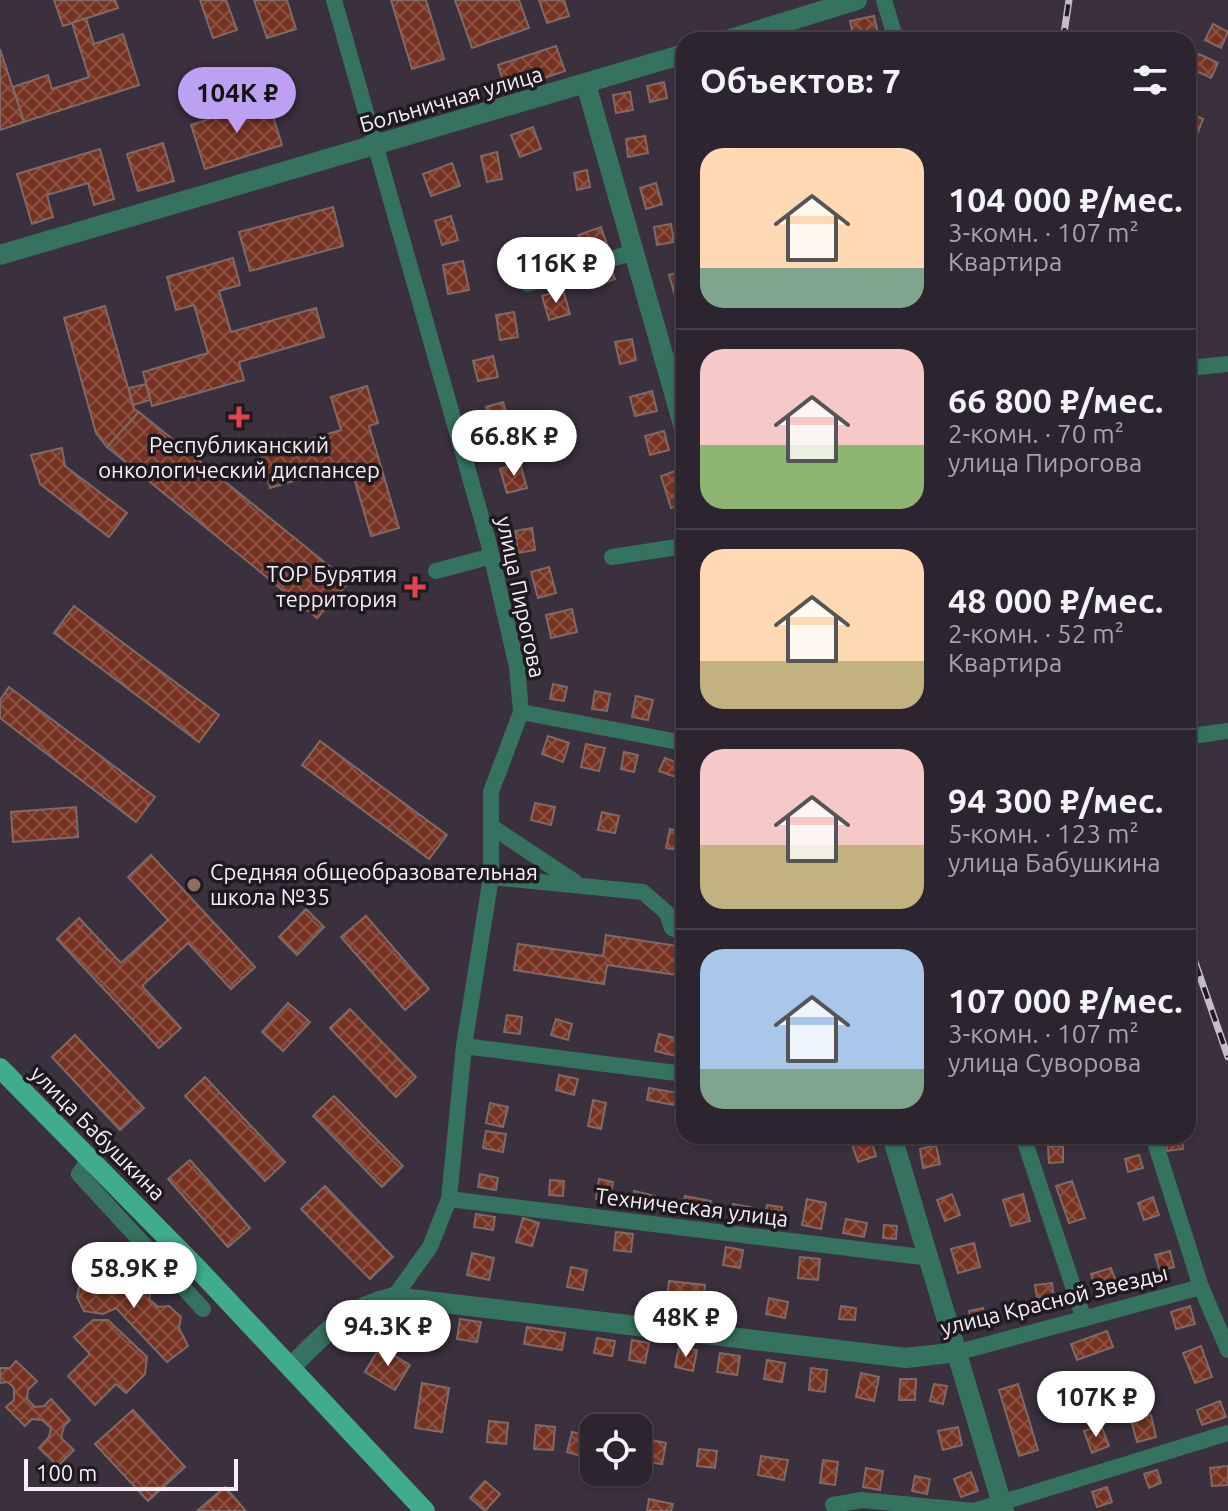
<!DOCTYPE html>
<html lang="ru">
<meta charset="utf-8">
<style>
:root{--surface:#2c242e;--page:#342c36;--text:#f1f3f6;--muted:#a6a4aa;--line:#48414a;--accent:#bca0f2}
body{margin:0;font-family:Ubuntu,sans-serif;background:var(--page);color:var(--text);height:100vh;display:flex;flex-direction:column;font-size:30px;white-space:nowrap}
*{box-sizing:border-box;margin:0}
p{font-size:26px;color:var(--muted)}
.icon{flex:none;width:44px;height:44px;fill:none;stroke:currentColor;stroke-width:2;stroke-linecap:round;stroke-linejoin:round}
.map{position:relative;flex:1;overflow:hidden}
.drawer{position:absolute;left:676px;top:32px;width:520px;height:1112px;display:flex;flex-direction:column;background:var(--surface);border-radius:24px;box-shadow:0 2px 6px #0004,0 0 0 2px var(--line)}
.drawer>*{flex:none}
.fabs{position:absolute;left:580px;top:1414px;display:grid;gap:16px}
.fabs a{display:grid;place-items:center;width:72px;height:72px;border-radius:16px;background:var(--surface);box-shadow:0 2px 6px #0004,0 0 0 2px var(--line);font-size:40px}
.scale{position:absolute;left:24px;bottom:20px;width:214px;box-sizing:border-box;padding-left:8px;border:4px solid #f6eff8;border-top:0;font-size:22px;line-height:28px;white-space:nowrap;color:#f6eff8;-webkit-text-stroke:6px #1f1a20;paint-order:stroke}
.price{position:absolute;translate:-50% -68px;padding:0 18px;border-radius:28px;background:#fff;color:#222;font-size:26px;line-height:52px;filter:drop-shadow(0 2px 4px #0008)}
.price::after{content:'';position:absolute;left:50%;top:48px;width:24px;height:18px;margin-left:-12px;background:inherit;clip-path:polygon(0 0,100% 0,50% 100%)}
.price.selected{background:var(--accent);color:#111}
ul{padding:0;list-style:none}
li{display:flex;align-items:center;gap:24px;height:200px;padding:0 24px}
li+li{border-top:2px solid var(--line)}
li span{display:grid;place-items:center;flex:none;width:224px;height:160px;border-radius:24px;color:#555}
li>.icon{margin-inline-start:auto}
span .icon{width:96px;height:96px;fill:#fffc;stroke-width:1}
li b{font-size:34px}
h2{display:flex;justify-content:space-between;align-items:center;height:96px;padding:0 24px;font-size:34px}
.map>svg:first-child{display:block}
.building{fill:url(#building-cross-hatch);stroke:#7f6a65;stroke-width:2}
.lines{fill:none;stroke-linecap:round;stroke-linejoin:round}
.minor{stroke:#357360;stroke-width:16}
.tertiary{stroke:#357360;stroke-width:20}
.primary{stroke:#40ac8c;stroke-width:20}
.rail-casing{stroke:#c5bdc7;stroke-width:7}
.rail{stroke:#1f1a20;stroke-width:4;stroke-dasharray:12;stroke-linecap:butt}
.health-dot{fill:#e0444e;stroke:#1f1a20;stroke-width:3}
.education-dot{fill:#8d6e63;stroke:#1f1a20;stroke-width:3}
.labels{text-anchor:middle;stroke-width:7;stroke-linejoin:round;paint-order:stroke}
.street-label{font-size:22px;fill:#f6eff8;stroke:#1f1a20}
.poi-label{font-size:22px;fill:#f6eff8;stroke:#1f1a20}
</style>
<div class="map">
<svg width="1228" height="1511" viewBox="0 0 1228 1511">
<defs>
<pattern id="building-cross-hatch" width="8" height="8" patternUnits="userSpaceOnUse" patternTransform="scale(2)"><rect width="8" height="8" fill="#732"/><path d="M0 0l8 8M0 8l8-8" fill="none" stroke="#8b5143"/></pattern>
</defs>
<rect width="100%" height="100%" fill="#3a303e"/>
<g class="building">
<path d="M54,0H115L118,8L63,26Z"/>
<path d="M200,0H226L237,30L213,38Z"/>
<path d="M254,0H287L296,29L267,38Z"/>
<path d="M391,0H426L444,59L412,69Z"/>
<path d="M455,0H519L529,28L472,48Z"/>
<path d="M539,0H564L569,16L547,23Z"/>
<path d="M874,16L878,33L854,39L850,21Z"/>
<path d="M86,18L94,44L123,34L139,85L24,122L13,87L48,75L52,89L89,77L72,23Z"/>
<path d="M1213,24L1228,32L1221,48L1205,40Z"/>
<path d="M556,46L565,71L506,91L498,65Z"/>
<path d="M0,49L24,122L0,130Z"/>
<path d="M1199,54L1218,63L1211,78L1192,69Z"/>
<path d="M664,82L667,98L650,102L647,86Z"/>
<path d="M630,92L633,110L616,113L613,95Z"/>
<path d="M268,100L282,145L205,169L191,125Z"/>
<path d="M1188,112L1203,119L1196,137L1188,134Z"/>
<path d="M533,127L541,149L520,157L511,135Z"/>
<path d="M645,136L648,153L628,157L626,139Z"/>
<path d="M163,143L174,181L138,191L127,154Z"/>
<path d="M100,149L114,199L94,205L88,183L47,195L53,217L32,224L17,174Z"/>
<path d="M1188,149H1193L1192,171H1188Z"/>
<path d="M497,152L502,179L487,182L481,156Z"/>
<path d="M452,163L460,186L431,196L423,174Z"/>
<path d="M587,170L590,187L577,190L574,173Z"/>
<path d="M656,183L662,204L646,209L640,188Z"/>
<path d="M333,207L343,246L250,271L239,232Z"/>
<path d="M451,216L458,240L442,245L435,221Z"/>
<path d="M671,224L674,242L657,245L654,227Z"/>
<path d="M601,227L609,251L587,259L578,235Z"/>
<path d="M545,240L554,261L536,269L528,248Z"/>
<path d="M233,258L240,285L219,291L231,332L316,308L324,337L239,362L244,380L152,406L143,372L208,353L194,305L176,310L167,277Z"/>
<path d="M463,261L469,290L448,294L443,265Z"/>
<path d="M609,263L615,279L597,286L592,269Z"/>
<path d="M684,271V293L675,296L669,275Z"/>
<path d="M563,290L570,314L549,320L542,296Z"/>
<path d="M105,306L134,409L139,412L107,447L96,433L64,318Z"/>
<path d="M514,312L518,337L500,340L496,315Z"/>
<path d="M1188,328H1194L1195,349H1188Z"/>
<path d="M632,339L636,360L620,364L615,342Z"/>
<path d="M493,356L498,377L478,381L473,361Z"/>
<path d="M146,384L150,400L133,405L129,388Z"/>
<path d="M367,386L378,423L369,426L399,528L371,536L350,464L270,488L261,454L341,430L331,397Z"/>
<path d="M652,391L657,411L635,416L630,397Z"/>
<path d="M503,402L514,437L496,445L486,407Z"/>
<path d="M139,412L349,582L317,618L107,447Z"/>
<path d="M664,431L669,450L650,455L645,436Z"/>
<path d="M62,448L65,466L127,513L109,537L40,484L31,455Z"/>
<path d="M520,463L527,488L507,493L500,469Z"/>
<path d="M675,471L684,504L671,508L661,476Z"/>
<path d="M532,528L535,550L518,553L515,531Z"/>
<path d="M549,567L556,593L538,598L531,572Z"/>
<path d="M74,606L219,715L199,742L54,633Z"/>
<path d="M572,609L577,632L551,638L546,615Z"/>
<path d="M553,684L567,687L564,701L550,699Z"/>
<path d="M9,687L155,797L136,822L0,718V700Z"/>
<path d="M595,691L610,694L607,711L592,709Z"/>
<path d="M636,696L653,700L648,720L632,717Z"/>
<path d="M683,697H684V727L677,725Z"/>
<path d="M548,736L569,743L563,762L542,754Z"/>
<path d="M320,741L447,835L429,859L302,765Z"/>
<path d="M586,744L605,748L599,771L581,767Z"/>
<path d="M624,752L638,755L634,772L621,769Z"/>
<path d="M665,758L683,765L678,778L659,771Z"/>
<path d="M535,803L555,807L551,825L531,820Z"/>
<path d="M76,807L78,837L13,842L11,812Z"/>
<path d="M602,812L619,816L615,833L598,830Z"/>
<path d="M670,829L684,832V851L666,848Z"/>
<path d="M151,855L255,967L231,989L188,943L142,986L181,1028L159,1048L57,939L79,918L121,963L168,920L128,877Z"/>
<path d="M306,909L324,927L297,955L279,937Z"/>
<path d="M366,916L429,989L405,1010L341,937Z"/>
<path d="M606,935L684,947V976L607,965L604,984L514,970L518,944L603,956Z"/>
<path d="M288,1003L310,1022L283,1051L262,1032Z"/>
<path d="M350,1009L416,1077L396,1097L330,1028Z"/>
<path d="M507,1015L522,1017L520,1034L504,1032Z"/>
<path d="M556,1019L572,1024L568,1040L551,1035Z"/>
<path d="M659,1034L684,1040V1058L655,1051Z"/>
<path d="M75,1035L144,1108L120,1130L52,1057Z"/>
<path d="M559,1075L578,1079L574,1095L556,1090Z"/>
<path d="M205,1077L285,1162L265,1181L185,1096Z"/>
<path d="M649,1088L678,1093L680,1106L647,1100Z"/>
<path d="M334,1096L403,1166L382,1187L313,1116Z"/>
<path d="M593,1100L606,1103L601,1129L588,1126Z"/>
<path d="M490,1103L508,1107L503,1127L486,1123Z"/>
<path d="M486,1131L506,1134L503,1152L483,1148Z"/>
<path d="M870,1136L876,1156L858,1162L851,1141Z"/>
<path d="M1165,1136H1182L1183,1149L1167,1151Z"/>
<path d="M936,1145L940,1164L923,1168L920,1149Z"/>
<path d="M1063,1146V1162L1049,1163L1048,1147Z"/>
<path d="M1139,1155L1143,1168L1128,1172L1125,1159Z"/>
<path d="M190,1160L250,1228L228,1247L168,1179Z"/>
<path d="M480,1174L498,1178L496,1190L478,1187Z"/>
<path d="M599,1179L613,1182L609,1202L596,1199Z"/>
<path d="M550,1180L564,1181L563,1196L549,1195Z"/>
<path d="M1072,1181L1085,1218L1069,1223L1056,1186Z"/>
<path d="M325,1186L393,1257L370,1279L301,1209Z"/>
<path d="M634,1191L655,1196L653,1207L635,1204Z"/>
<path d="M952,1194L960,1215L945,1221L937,1200Z"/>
<path d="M1023,1194L1030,1221L1011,1226L1003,1200Z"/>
<path d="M685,1196L711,1201L708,1215L682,1211Z"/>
<path d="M1153,1197L1159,1215L1144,1220L1138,1203Z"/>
<path d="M807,1199L826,1203L821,1229L802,1225Z"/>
<path d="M733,1204L750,1207L747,1221L730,1218Z"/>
<path d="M767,1205L782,1207L780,1223L764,1220Z"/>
<path d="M476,1214L495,1217L493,1230L474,1227Z"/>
<path d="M523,1218L539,1223L532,1246L516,1242Z"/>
<path d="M846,1219L867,1223L864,1237L843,1233Z"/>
<path d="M884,1225L897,1226L896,1239L883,1238Z"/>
<path d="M616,1232L633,1234L631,1252L614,1250Z"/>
<path d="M974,1243L980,1267L958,1273L951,1249Z"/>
<path d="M726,1247L743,1250L740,1268L723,1265Z"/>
<path d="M1170,1251L1174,1267L1160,1271L1155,1255Z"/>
<path d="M472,1253L494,1258L489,1280L467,1275Z"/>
<path d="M800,1257L820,1259L818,1280L798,1278Z"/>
<path d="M571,1267L587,1270L583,1290L567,1287Z"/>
<path d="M1111,1268L1117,1285L1097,1292L1091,1274Z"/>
<path d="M100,1271L122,1278L138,1277L152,1288L149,1299L158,1307L169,1306L181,1317L179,1328L188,1346L167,1362L116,1308L103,1314L84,1311L77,1297L81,1277Z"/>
<path d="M669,1281L705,1285L703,1304L667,1299Z"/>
<path d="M1052,1283L1054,1300L1038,1303L1035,1285Z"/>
<path d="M769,1298L788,1302L785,1318L766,1314Z"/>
<path d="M841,1306L856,1308L855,1320L839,1319Z"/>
<path d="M1190,1306L1195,1324L1176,1329L1171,1312Z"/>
<path d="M983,1308L987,1323L973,1327L969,1311Z"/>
<path d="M460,1319L481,1322L477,1342L457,1339Z"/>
<path d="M93,1320H108L147,1357L145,1374L126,1393L116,1384L95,1405L68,1376L90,1354L74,1337Z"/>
<path d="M527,1327L565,1333L562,1350L524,1344Z"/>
<path d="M1107,1331L1113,1347L1077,1360L1071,1344Z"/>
<path d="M597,1338L615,1341L612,1356L594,1353Z"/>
<path d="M632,1340L649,1343L645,1363L629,1360Z"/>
<path d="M1201,1346L1212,1377L1195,1383L1183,1353Z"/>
<path d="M380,1347L410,1365L395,1390L365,1372Z"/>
<path d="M679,1347L697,1350L693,1371L675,1367Z"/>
<path d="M720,1353L740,1356L737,1375L717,1372Z"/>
<path d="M767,1360L785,1363L782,1382L764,1379Z"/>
<path d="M16,1361L37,1381L28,1390L27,1399L35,1407L44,1406L51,1399L70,1420L64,1426L61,1438L74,1450L58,1466L39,1448L49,1437L51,1428L42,1420L32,1419L25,1426L6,1407L14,1400V1388L8,1382L0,1383V1368H10Z"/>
<path d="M811,1368L827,1370L825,1392L809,1390Z"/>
<path d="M861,1373L879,1377L874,1401L856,1397Z"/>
<path d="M900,1379H916L915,1400H899Z"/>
<path d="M422,1383L449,1388L442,1432L415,1428Z"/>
<path d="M934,1384L947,1386L943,1404L930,1401Z"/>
<path d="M1018,1384L1038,1450L1019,1456L999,1390Z"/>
<path d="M1220,1401L1226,1417L1202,1425L1197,1410Z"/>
<path d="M133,1410L185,1467L148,1501L95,1444Z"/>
<path d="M1151,1415L1156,1437L1137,1442L1131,1420Z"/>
<path d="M489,1421L508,1423L506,1444L487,1442Z"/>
<path d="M536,1425L555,1427L553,1450L534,1449Z"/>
<path d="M1101,1425L1109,1446L1092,1453L1084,1431Z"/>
<path d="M958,1427L962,1445L943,1450L938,1431Z"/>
<path d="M572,1432L594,1437L589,1458L567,1452Z"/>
<path d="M647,1439L666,1443L662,1464L642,1461Z"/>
<path d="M699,1449L717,1451L715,1468L697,1466Z"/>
<path d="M761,1456L788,1460L784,1480L758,1475Z"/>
<path d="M823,1460L838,1462L835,1485L820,1483Z"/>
<path d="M1228,1466V1485L1212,1486L1210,1468Z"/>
<path d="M866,1468L883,1471L880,1490L863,1487Z"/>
<path d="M1157,1470L1161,1483L1149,1488L1144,1474Z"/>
<path d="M971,1472L978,1491L961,1497L954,1479Z"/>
<path d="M915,1476L930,1479L927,1494L912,1491Z"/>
<path d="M485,1481L500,1494L485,1511L470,1498Z"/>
<path d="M225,1487L246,1511H197Z"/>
<path d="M1107,1487L1112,1502L1097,1507L1092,1492Z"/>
<path d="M649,1499L673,1504L671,1511H647Z"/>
</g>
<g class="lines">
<g class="minor">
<path d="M334,0L488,541L517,667L521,712L491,792V877L464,1046L449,1199L430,1247L394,1297"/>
<path d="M884,0L896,40"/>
<path d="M527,284L634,252"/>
<path d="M1188,368L1228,364"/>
<path d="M612,557L684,546"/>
<path d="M436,571L492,556"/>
<path d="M521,712L684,743"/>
<path d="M1199,735L1228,731"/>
<path d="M492,827L575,882"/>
<path d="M491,877L643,892L667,913L672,928L684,933"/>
<path d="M464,1046L684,1074"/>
<path d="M1023,1136L1084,1319"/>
<path d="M1153,1136L1201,1287L1228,1350"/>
<path d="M90,1158L79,1174L203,1309"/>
<path d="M449,1199L930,1258"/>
<path d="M959,1352L1201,1287"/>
<path d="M833,1505L862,1500L974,1511L1228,1433"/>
</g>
<g class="tertiary">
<path d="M727,40L857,0"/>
<path d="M586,84L684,428"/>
<path d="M0,255L684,54"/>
<path d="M892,1136L1004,1511"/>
<path d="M291,1367C328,1331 342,1310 394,1297L906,1358L959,1352"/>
</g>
<path class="primary" d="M0,1068L198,1269L425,1511"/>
<g class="rail-casing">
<g id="rail">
<path d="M1063,40L1069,0"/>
<path d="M1188,942L1228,1057"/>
</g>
</g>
<use href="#rail" class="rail"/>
</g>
<g class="health-dot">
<path d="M235 405h8v8h8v8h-8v8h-8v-8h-8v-8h8z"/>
<path d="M411 575h8v8h8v8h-8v8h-8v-8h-8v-8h8z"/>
</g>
<circle class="education-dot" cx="194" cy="885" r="8"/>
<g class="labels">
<g class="street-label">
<text transform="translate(451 99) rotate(-16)" y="8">Больничная улица</text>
<text transform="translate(521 597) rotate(78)" y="8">улица Пирогова</text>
<text transform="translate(98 1133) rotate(45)" y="8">улица Бабушкина</text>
<text transform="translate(692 1207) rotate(7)" y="8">Техническая улица</text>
<text transform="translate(1054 1300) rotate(-14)" y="8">улица Красной Звезды</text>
</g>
<g class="poi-label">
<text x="239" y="453">Республиканский<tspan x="239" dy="25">онкологический диспансер</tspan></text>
<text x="397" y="582" text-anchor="end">ТОР Бурятия<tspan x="397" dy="25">территория</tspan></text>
<text x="210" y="880" text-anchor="start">Средняя общеобразовательная<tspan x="210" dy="25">школа №35</tspan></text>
</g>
</g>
</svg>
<div class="fabs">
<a><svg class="icon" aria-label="locate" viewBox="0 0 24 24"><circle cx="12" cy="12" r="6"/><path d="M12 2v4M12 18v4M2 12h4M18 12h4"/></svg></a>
</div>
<div class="scale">100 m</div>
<b class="price selected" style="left:237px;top:135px">104K ₽</b>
<b class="price" style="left:556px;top:305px">116K ₽</b>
<b class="price" style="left:514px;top:478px">66.8K ₽</b>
<b class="price" style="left:134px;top:1310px">58.9K ₽</b>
<b class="price" style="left:686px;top:1359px">48K ₽</b>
<b class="price" style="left:388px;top:1368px">94.3K ₽</b>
<b class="price" style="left:1096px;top:1439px">107K ₽</b>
<section class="drawer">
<h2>Объектов: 7<svg class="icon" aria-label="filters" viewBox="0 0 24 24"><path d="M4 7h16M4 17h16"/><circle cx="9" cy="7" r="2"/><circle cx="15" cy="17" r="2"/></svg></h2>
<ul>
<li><span style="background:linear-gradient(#ffd9b3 75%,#7fa58c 0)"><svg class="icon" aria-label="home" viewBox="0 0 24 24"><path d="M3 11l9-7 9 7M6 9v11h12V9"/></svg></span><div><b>104 000 ₽/мес.</b><p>3-комн. · 107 m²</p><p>Квартира</p></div></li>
<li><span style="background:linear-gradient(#f6c9c9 60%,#8fb573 0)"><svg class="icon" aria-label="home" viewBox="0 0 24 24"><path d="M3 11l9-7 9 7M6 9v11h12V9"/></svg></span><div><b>66 800 ₽/мес.</b><p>2-комн. · 70 m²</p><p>улица Пирогова</p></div></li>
<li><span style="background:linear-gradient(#ffd9b3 70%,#c2b280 0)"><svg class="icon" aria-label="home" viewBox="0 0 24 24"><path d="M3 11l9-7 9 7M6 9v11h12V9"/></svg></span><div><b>48 000 ₽/мес.</b><p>2-комн. · 52 m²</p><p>Квартира</p></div></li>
<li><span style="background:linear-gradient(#f6c9c9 60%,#c2b280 0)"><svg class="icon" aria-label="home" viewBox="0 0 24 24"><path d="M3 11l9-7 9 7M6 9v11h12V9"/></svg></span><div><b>94 300 ₽/мес.</b><p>5-комн. · 123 m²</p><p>улица Бабушкина</p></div></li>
<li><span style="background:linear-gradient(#a9c7e8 75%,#7fa58c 0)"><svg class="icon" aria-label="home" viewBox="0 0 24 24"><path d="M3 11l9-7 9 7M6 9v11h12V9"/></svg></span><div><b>107 000 ₽/мес.</b><p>3-комн. · 107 m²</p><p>улица Суворова</p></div></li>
</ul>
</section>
</div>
